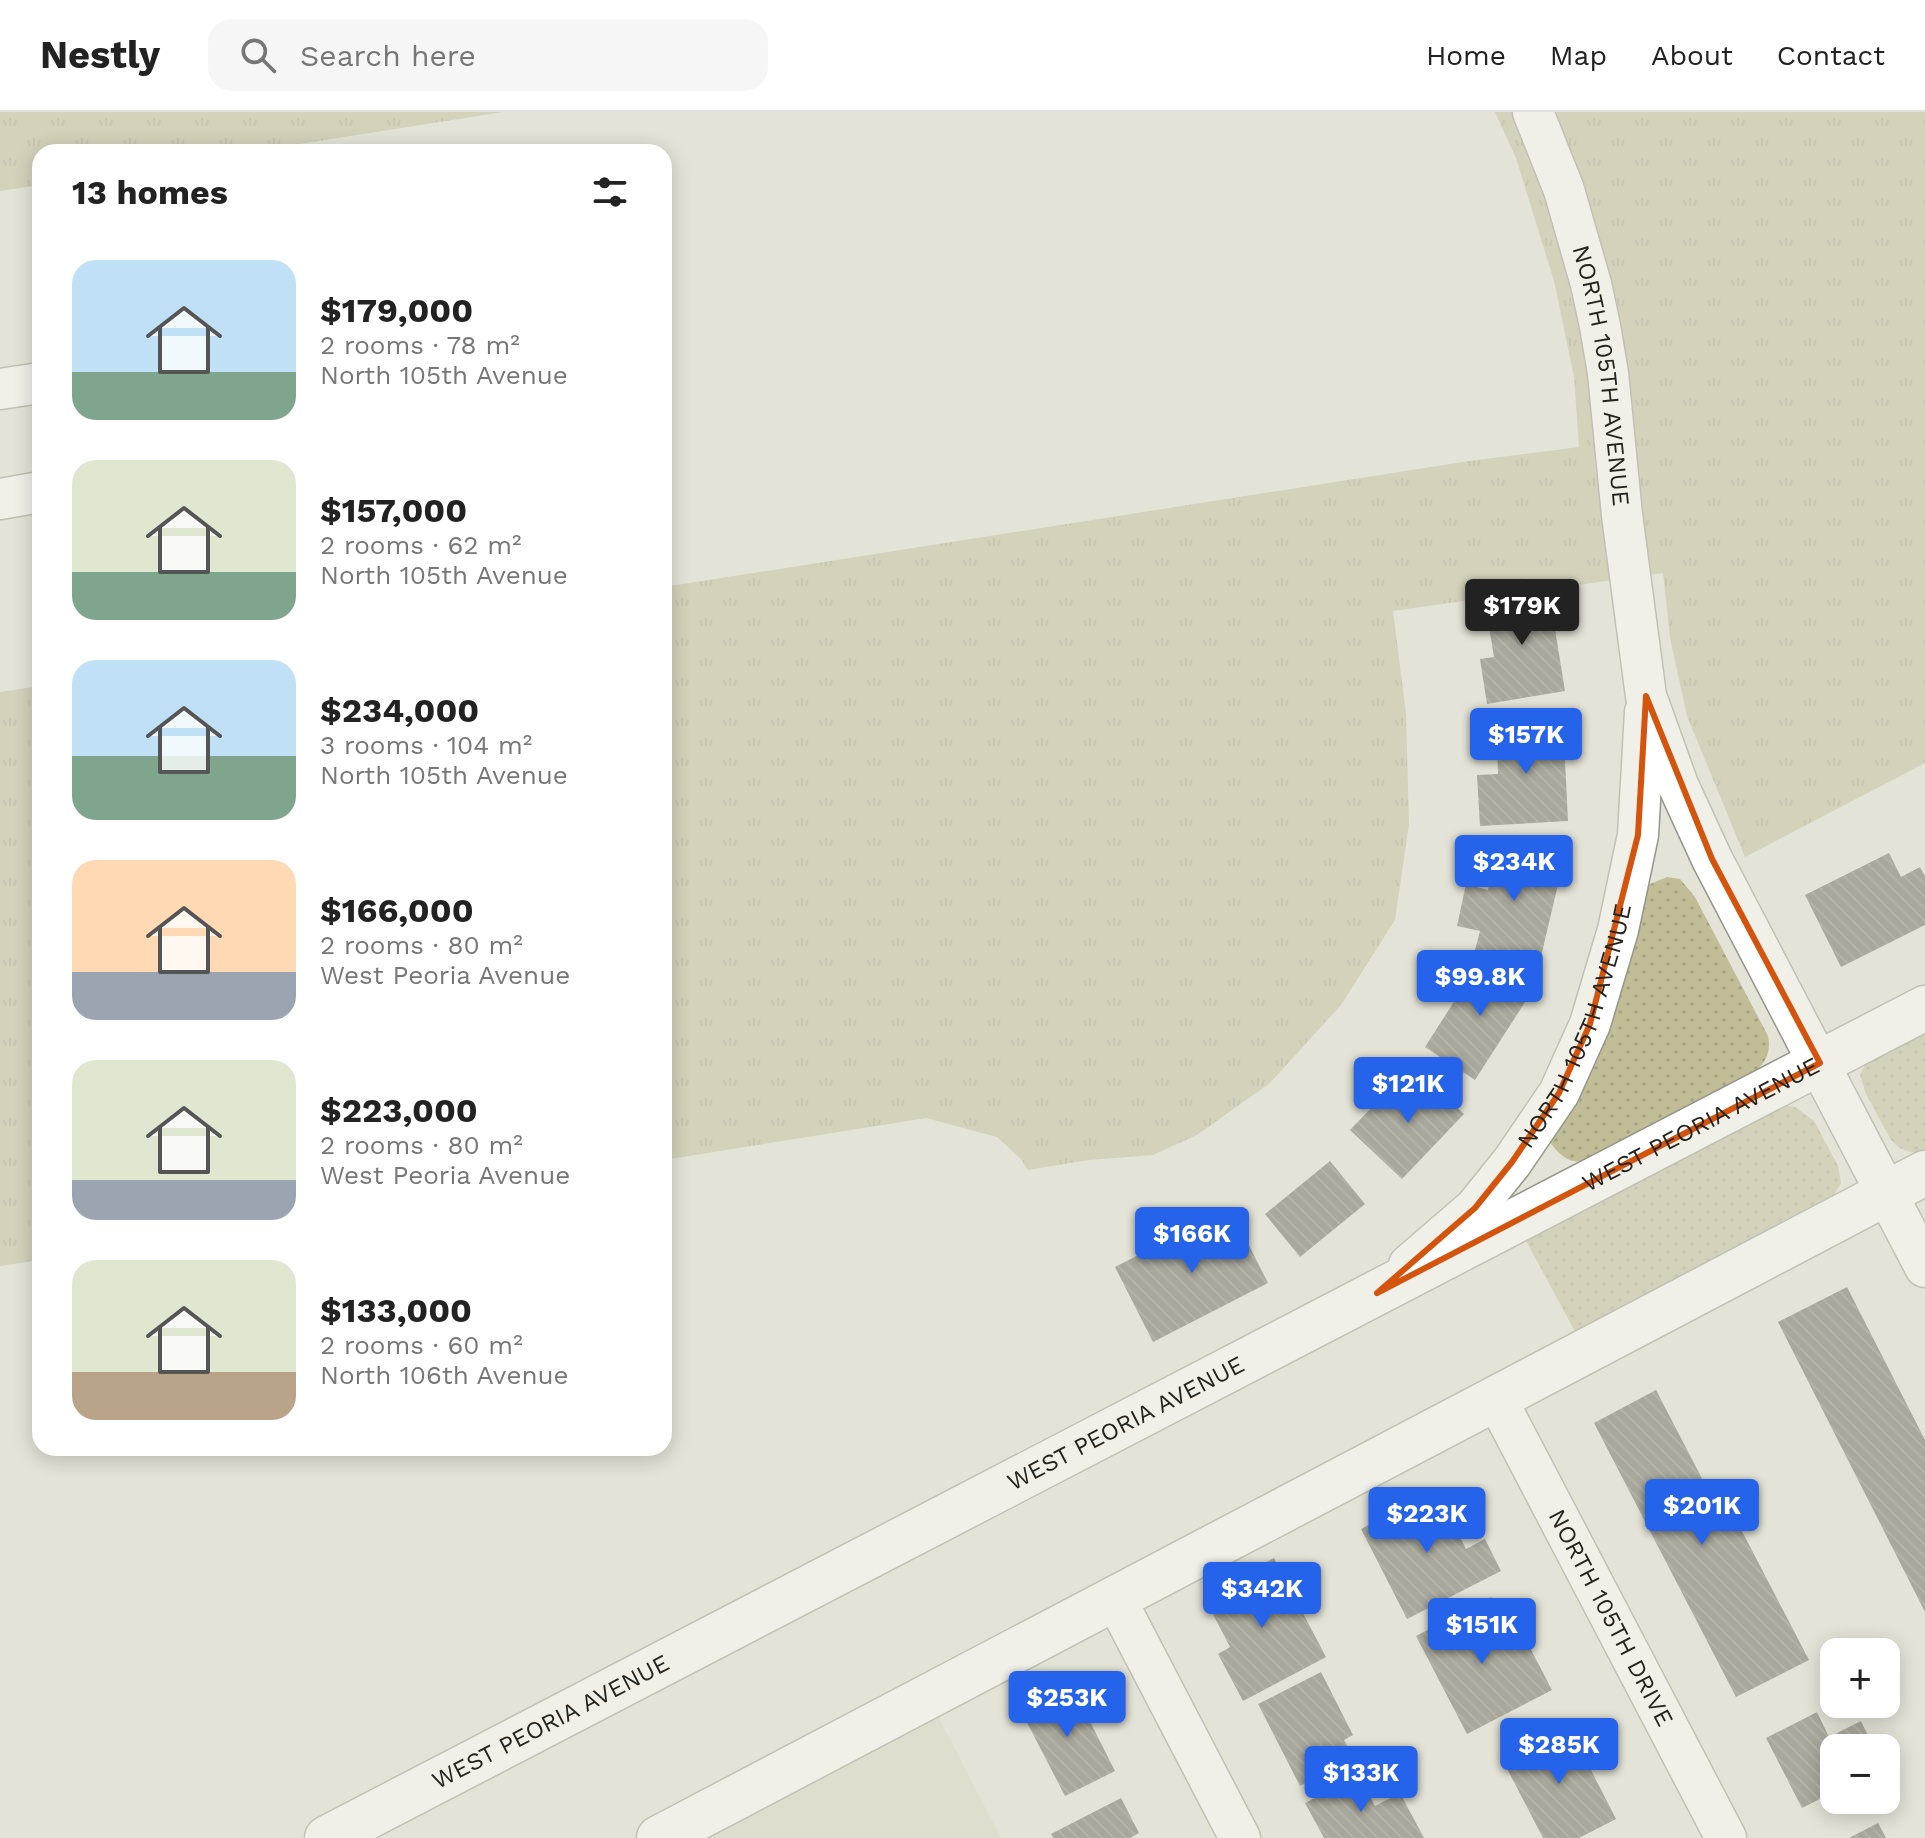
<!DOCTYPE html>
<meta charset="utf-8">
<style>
:root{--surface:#fff;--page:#f6f6f6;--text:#222;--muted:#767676;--line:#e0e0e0;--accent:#2563eb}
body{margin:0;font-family:"Work Sans",sans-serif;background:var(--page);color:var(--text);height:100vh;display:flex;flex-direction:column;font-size:30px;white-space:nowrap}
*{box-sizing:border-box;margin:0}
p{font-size:26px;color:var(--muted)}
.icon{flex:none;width:44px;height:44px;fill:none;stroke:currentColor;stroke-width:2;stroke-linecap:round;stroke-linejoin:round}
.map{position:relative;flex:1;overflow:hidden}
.panel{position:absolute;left:32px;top:32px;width:640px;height:1312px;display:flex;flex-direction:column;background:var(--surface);border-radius:24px;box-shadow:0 4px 20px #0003}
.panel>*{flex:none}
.tools{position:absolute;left:1820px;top:1526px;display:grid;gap:16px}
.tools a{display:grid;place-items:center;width:80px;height:80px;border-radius:16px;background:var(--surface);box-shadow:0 4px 20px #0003;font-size:40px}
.price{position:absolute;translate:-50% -68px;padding:0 18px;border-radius:8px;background:var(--accent);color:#fff;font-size:26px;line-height:52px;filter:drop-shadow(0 2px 4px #0008)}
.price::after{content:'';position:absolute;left:50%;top:48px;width:24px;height:18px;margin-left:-12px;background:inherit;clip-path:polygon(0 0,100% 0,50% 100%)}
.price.on{background:#222;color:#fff}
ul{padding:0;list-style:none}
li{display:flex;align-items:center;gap:24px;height:200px;padding:0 40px}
li span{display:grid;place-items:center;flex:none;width:224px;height:160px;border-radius:24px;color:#555}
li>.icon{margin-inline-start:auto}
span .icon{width:96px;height:96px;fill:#fffc;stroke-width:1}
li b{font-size:34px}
h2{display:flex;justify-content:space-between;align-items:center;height:96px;padding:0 40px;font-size:34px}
header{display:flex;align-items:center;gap:48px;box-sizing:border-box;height:112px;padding:0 40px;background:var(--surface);border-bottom:2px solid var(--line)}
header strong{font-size:38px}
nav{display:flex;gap:44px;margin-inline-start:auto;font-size:28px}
.search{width:560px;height:72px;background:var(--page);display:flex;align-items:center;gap:20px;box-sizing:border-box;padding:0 28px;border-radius:24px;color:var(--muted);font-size:30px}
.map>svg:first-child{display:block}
.built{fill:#d8d7c4}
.grass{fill:url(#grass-tufts)}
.park{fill:url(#park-dots)}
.building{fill:url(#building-back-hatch)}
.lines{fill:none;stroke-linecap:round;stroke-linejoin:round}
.street-casing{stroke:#97968b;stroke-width:43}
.secondary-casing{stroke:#97968b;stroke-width:47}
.street{stroke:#fff;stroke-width:40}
.secondary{stroke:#fff;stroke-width:44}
.marked{fill:none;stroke:#d4540e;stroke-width:6;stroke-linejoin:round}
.labels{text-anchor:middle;stroke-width:8;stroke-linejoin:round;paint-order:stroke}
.street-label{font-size:24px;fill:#24241f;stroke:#e4e3d7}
</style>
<header>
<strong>Nestly</strong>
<div class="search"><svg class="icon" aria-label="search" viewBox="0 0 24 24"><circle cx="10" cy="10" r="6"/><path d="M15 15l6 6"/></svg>Search here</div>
<nav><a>Home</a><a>Map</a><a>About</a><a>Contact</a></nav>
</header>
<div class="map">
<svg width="1925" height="1726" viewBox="0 0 1925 1726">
<defs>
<pattern id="grass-tufts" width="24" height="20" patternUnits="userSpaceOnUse" patternTransform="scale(2)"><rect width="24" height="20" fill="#c1bd97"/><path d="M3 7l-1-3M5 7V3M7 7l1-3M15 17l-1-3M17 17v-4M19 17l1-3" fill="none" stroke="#a6a282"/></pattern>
<pattern id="park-dots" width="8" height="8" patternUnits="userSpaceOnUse" patternTransform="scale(2)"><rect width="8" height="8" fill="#c1bd97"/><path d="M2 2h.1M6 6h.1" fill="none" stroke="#a6a282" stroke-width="1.8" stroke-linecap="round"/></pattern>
<pattern id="building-back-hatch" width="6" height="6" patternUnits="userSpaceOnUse" patternTransform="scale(2)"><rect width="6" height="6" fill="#626157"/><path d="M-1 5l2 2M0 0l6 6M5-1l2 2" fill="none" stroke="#797870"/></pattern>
</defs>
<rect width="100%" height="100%" fill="#e4e3d7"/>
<path class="built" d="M939,1606L1001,1726H708Z"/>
<g class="grass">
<path d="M0,0H503L250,40H40V73L0,79Z"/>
<path d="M1495,0H1925V651L1745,745L1687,604L1670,526L1663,461L1393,499L1406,602L1409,712L1395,808L1341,893L1270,971L1197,1023L1153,1043L1089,1048L1028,1058L1020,1046L997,1025L926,1006L664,1048V475L1469,349L1579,335L1574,265L1554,169L1516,46Z"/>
<path d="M40,574V1148L0,1154V580Z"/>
</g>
<g class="park">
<path d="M1667,765L1680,767L1695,785L1768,924C1771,938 1767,949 1756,959L1588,1049C1569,1052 1561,1045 1550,1030L1552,1021L1645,779L1650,772Z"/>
<path d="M1925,915V1040C1911,1042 1901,1039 1891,1028L1866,982L1860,963L1868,947Z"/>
<path d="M1786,993L1795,995L1814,1009L1838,1054L1841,1071L1829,1091L1578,1225L1525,1127L1775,995Z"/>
</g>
<g class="building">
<path d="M1548,474L1565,579L1487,592L1480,547L1494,545L1484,484Z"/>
<path d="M1563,608L1568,709L1480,714L1477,663L1498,662L1496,612Z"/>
<path d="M1499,728L1565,743L1539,853L1475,838L1480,819L1457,814L1466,772L1488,778Z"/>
<path d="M1889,741L1901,765L1920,755L1925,764V813L1841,855L1805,783Z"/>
<path d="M1484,843L1534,876L1475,968L1425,935Z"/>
<path d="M1419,960L1464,1002L1402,1067L1350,1018L1380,987L1387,994Z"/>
<path d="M1330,1049L1365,1092L1300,1145L1265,1102Z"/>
<path d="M1230,1096L1268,1171L1153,1230L1115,1155Z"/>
<path d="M1847,1175L1925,1328V1500L1778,1210Z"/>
<path d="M1656,1278L1708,1378L1718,1373L1809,1548L1736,1585L1594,1311Z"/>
<path d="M1436,1378L1466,1437L1485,1427L1501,1459L1407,1507L1361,1417Z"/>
<path d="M1274,1446L1326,1545L1243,1589L1218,1542L1230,1535L1203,1483Z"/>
<path d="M1491,1485L1518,1537L1528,1532L1552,1578L1467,1622L1416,1524Z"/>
<path d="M1321,1560L1353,1623L1344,1628L1353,1646L1300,1674L1258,1592Z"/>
<path d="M1070,1570L1115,1659L1065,1684L1019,1595Z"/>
<path d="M1817,1600L1829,1625L1861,1609L1874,1636H1834V1680L1802,1696L1766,1626Z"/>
<path d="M1567,1611L1616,1707L1579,1726H1543L1501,1645Z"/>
<path d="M1359,1663L1375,1694L1400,1681L1424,1726H1324L1305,1691Z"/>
<path d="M1121,1686L1139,1721L1130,1726H1053L1051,1722Z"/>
<path d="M1878,1711L1886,1726H1849Z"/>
</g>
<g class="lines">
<g class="street-casing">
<g id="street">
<path id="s1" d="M1533,0L1564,78L1591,172L1600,214L1608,261L1622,403L1646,584L1678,673L1712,747L1925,1155"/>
<path d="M0,277L40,271"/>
<path d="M0,387L40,380"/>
<path id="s2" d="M1409,1153L1475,1096L1512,1050L1559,981L1590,912L1618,818L1638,723L1645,600"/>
<path id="s3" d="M1496,1286L1726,1726"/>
<path d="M1115,1486L1240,1726"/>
</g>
</g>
<g class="secondary-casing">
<g id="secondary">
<path id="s4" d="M327,1726L1925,896"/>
<path d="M659,1726L1925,1061"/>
</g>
</g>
<use href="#street" class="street"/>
<use href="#secondary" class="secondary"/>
</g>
<path d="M0 0H1925V1726H0ZM1646,584L1712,747L1820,951L1377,1181L1475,1096L1512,1050L1559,981L1590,912L1638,723Z" fill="#e4e3d7" fill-opacity=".55" fill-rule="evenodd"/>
<path class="marked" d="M1646,584L1712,747L1820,951L1377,1181L1475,1096L1512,1050L1559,981L1590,912L1638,723Z"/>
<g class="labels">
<g class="street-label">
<text dy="8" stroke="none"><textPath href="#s1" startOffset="274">NORTH 105TH AVENUE</textPath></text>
<text dy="8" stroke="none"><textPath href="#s2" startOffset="298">NORTH 105TH AVENUE</textPath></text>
<text dy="8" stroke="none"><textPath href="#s4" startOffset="1548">WEST PEORIA AVENUE</textPath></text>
<text dy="8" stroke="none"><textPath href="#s4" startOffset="900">WEST PEORIA AVENUE</textPath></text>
<text dy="8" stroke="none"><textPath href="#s3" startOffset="248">NORTH 105TH DRIVE</textPath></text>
<text dy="8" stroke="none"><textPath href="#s4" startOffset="252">WEST PEORIA AVENUE</textPath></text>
</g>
</g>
</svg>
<div class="tools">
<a>+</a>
<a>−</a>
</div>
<b class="price on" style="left:1522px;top:535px">$179K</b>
<b class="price" style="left:1526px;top:664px">$157K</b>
<b class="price" style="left:1514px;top:791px">$234K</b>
<b class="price" style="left:1480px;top:906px">$99.8K</b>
<b class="price" style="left:1408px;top:1013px">$121K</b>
<b class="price" style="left:1192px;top:1163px">$166K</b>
<b class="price" style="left:1702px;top:1435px">$201K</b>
<b class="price" style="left:1427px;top:1443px">$223K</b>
<b class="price" style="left:1262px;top:1518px">$342K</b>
<b class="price" style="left:1482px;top:1554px">$151K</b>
<b class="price" style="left:1067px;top:1627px">$253K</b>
<b class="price" style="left:1559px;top:1674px">$285K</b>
<b class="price" style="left:1361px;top:1702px">$133K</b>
<section class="panel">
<h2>13 homes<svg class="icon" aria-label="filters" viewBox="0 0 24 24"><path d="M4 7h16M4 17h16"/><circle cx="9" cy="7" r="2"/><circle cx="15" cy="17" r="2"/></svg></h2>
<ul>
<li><span style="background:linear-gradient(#bfe0f5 70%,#7fa58c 0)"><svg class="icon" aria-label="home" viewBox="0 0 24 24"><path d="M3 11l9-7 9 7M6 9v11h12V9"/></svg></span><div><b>$179,000</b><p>2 rooms · 78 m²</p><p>North 105th Avenue</p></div></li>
<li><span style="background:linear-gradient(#dfe7d0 70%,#7fa58c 0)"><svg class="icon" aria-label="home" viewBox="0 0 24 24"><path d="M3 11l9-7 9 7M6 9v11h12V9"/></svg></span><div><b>$157,000</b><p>2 rooms · 62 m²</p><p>North 105th Avenue</p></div></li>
<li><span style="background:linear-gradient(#bfe0f5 60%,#7fa58c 0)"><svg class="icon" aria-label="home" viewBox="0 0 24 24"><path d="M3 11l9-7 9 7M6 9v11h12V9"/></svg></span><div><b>$234,000</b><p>3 rooms · 104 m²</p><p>North 105th Avenue</p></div></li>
<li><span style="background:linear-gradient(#ffd9b3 70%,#9aa5b1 0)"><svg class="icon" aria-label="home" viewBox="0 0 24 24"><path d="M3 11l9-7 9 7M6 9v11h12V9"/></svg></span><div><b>$166,000</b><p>2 rooms · 80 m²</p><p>West Peoria Avenue</p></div></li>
<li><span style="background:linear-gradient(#dfe7d0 75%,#9aa5b1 0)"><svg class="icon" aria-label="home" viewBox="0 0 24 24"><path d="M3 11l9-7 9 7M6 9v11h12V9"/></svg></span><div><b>$223,000</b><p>2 rooms · 80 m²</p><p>West Peoria Avenue</p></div></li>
<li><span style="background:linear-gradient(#dfe7d0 70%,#b9a48a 0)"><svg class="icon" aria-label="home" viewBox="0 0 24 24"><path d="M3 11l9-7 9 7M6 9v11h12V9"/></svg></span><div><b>$133,000</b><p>2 rooms · 60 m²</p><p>North 106th Avenue</p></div></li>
</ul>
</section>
</div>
